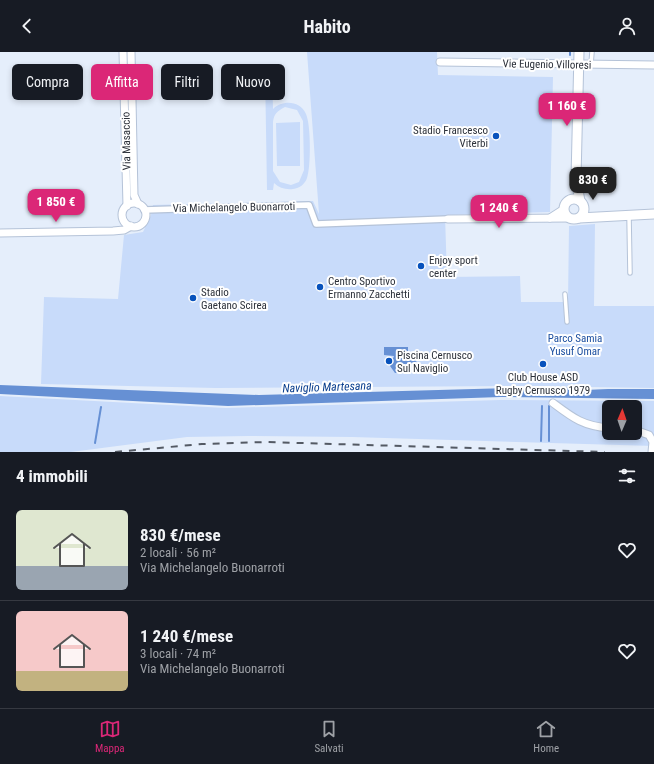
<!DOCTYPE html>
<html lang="it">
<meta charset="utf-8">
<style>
:root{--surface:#171b24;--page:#242831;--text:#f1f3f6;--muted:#9ea1a6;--line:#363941;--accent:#db2777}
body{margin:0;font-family:"Roboto Condensed",sans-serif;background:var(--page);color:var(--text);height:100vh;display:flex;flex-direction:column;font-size:15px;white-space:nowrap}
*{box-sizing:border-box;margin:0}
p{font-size:13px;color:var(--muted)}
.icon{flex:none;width:22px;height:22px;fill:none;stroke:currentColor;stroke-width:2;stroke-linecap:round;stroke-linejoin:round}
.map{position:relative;height:400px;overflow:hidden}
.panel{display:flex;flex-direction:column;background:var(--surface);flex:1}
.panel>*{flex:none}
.guide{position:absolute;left:12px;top:12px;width:400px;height:36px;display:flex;gap:8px}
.needle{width:26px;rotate:2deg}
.buttons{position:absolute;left:602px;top:348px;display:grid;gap:8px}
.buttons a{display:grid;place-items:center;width:40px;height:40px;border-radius:6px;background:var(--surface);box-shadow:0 2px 6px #0003;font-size:20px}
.price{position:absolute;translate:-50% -34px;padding:0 9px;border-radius:8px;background:var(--accent);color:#fff;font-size:13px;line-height:26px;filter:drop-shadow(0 1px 2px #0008)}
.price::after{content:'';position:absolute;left:50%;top:24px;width:12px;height:9px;margin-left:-6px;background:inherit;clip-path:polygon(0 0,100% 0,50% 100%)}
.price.current{background:#222;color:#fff}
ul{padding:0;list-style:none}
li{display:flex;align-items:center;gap:12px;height:100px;padding:0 16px}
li+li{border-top:1px solid var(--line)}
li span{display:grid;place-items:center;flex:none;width:112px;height:80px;border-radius:6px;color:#555}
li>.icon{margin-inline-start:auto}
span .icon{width:48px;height:48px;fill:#fffc;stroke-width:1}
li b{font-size:17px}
h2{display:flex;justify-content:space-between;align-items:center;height:48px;padding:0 16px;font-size:17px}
.tag{padding:0 14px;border-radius:6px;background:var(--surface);box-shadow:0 2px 6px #0003;font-size:14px;line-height:36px}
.tag.current{background:var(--accent);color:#fff}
header{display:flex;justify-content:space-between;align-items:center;height:52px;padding:0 16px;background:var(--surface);font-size:18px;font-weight:700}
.tabs{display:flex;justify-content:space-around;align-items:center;height:56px;border-top:1px solid var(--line);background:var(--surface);font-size:11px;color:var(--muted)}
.tabs a{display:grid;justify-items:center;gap:2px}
.tabs .current{color:var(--accent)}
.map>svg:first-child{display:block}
.green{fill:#c8dbfa;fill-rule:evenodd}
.water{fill:#6690d4}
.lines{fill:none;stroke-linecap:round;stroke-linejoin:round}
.stream{stroke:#6690d4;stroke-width:2}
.service-casing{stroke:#b5c3d8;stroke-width:5.5}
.pedestrian-casing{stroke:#b5c3d8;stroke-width:8}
.minor-casing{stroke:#b5c3d8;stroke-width:9}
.tertiary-casing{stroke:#b5c3d8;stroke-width:11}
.service{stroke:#fff;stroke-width:3.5}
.pedestrian{stroke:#fff;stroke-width:5.5}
.minor{stroke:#fff;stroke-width:7}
.tertiary{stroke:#fff;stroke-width:9}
.rail{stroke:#545a64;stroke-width:2;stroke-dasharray:7 7;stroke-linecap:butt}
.poi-dot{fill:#0852bc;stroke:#fff;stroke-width:1.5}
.labels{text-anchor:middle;stroke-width:4;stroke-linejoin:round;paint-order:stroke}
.street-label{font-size:11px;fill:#2c313a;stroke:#fff}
.poi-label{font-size:11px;fill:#2c313a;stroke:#fff;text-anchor:start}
.park-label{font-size:11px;fill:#1c4fa0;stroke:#fff}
.water-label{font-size:12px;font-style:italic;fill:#083d8d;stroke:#fff}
</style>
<header><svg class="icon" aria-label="back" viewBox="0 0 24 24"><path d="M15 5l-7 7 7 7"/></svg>Habito<svg class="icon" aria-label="person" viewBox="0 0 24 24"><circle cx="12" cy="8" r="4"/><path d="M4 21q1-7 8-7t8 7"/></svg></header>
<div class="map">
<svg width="654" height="400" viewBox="0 0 654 400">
<rect width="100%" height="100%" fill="#e5eefb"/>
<g class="green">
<path d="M307,0H437L438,23L553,25L550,160L445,163L447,225L520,224L521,250H568L569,174L595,172L594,254H654V336L526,334L216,336L41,332L44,245L118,247L124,183L143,180L151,163L153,153L313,149L319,162Z"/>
<path d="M265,18H272L273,57C282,48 300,48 306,62C311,73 311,115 307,126C305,132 300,136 293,137C286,138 279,136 274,131L273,138H267ZM285,55L297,58L303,69L304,118L299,130L291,133L280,130L273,119V70C274,62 277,59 285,55Z"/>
<path d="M300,70V114H277L276,71Z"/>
<path d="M0,344L226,356L500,348L654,349V394L352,385L248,384L187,385L71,400H0ZM609,355H635V381H609Z"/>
</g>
<g class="water">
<path d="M384,295H408V302L415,303L417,309L414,311L407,312L402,320L395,321L390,314L394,304L384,303Z"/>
<path d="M0,333L259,343L550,335L579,336L585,338L608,337H654V347L501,345L228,354L0,342Z"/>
</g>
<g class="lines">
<g class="stream">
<path d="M570,0V3"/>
<path d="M541,389L542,354"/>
<path d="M549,389V354"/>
<path d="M95,391L101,355"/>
</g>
<g class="service-casing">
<g id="service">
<path d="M591,12L592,0"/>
<path d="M629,164L630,221"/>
<path d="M565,242L567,270"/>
</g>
</g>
<g class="pedestrian-casing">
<path id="pedestrian" d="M144,158L309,153L316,172L448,167"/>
</g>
<g class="minor-casing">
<g id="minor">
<path d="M123,0L127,154"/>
<path d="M131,0L134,143L138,152"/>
<path d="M440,10L654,13"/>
<circle cx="134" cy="163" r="12"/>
<path d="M550,166L564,157"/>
<path d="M448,167L569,166"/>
<path d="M0,181L113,179L124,178L131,174"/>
<path d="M553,351C573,366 583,374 609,376"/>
<path d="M635,378L649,383L653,390L652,400"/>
</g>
</g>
<g class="tertiary-casing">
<g id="tertiary">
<path d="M579,0L576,127L580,149"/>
<circle cx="574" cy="157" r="10"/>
<path d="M579,166L654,162"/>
</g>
</g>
<use href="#service" class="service"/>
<use href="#pedestrian" class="pedestrian"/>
<use href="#minor" class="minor"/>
<use href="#tertiary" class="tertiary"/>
<path class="rail" d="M115,400L202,392L266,390L605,400"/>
</g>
<g class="poi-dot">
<circle cx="496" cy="84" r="4"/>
<circle cx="421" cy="214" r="4"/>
<circle cx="320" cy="235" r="4"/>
<circle cx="193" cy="246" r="4"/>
<circle cx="389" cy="309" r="4"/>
<circle cx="543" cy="312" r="4"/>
</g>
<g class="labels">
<g class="street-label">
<text transform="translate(547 12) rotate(1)" y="4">Vie Eugenio Villoresi</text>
<text transform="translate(126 89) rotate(-91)" y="4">Via Masaccio</text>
<text transform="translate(234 155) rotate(-1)" y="4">Via Michelangelo Buonarroti</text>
</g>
<g class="poi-label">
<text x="488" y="82" text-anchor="end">Stadio Francesco<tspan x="488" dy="13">Viterbi</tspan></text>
<text x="429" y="212">Enjoy sport<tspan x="429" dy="13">center</tspan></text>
<text x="328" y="233">Centro Sportivo<tspan x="328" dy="13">Ermanno Zacchetti</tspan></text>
<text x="201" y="244">Stadio<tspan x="201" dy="13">Gaetano Scirea</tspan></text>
<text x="397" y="307">Piscina Cernusco<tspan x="397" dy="13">Sul Naviglio</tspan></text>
<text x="543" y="329" text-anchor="middle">Club House ASD<tspan x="543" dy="13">Rugby Cernusco 1979</tspan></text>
</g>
<g class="park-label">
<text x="575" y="290">Parco Samia<tspan x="575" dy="13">Yusuf Omar</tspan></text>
</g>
<g class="water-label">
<text transform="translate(327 335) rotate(-2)" y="4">Naviglio Martesana</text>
</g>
</g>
</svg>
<div class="buttons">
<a><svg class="needle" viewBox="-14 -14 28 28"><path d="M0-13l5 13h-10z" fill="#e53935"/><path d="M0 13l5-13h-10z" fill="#9ea1a6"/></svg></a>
</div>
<b class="price" style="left:567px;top:75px">1 160 €</b>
<b class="price current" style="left:593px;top:149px">830 €</b>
<b class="price" style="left:56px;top:171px">1 850 €</b>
<b class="price" style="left:499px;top:177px">1 240 €</b>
<div class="guide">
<a class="tag">Compra</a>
<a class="tag current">Affitta</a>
<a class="tag">Filtri</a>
<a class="tag">Nuovo</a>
</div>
</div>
<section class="panel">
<h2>4 immobili<svg class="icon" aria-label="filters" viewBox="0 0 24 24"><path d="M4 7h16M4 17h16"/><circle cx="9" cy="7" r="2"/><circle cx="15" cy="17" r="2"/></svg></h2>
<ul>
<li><span style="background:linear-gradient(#dfe7d0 70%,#9aa5b1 0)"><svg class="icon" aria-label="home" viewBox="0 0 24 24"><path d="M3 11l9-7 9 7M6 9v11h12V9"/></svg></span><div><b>830 €/mese</b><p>2 locali · 56 m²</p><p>Via Michelangelo Buonarroti</p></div><svg class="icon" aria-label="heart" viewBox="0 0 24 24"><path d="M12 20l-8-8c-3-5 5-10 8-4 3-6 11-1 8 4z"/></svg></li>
<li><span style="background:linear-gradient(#f6c9c9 75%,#c2b280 0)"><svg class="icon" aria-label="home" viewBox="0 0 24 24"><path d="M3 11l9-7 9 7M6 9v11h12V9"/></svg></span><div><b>1 240 €/mese</b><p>3 locali · 74 m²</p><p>Via Michelangelo Buonarroti</p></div><svg class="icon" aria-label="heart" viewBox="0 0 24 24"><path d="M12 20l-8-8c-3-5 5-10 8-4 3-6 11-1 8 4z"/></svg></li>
</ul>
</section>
<nav class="tabs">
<a class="current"><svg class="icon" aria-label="map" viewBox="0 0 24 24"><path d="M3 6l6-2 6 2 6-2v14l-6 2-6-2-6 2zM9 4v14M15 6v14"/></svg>Mappa</a>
<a><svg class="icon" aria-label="saved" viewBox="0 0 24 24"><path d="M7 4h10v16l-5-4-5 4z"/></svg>Salvati</a>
<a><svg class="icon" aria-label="home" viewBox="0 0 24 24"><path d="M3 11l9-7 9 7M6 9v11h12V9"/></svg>Home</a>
</nav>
